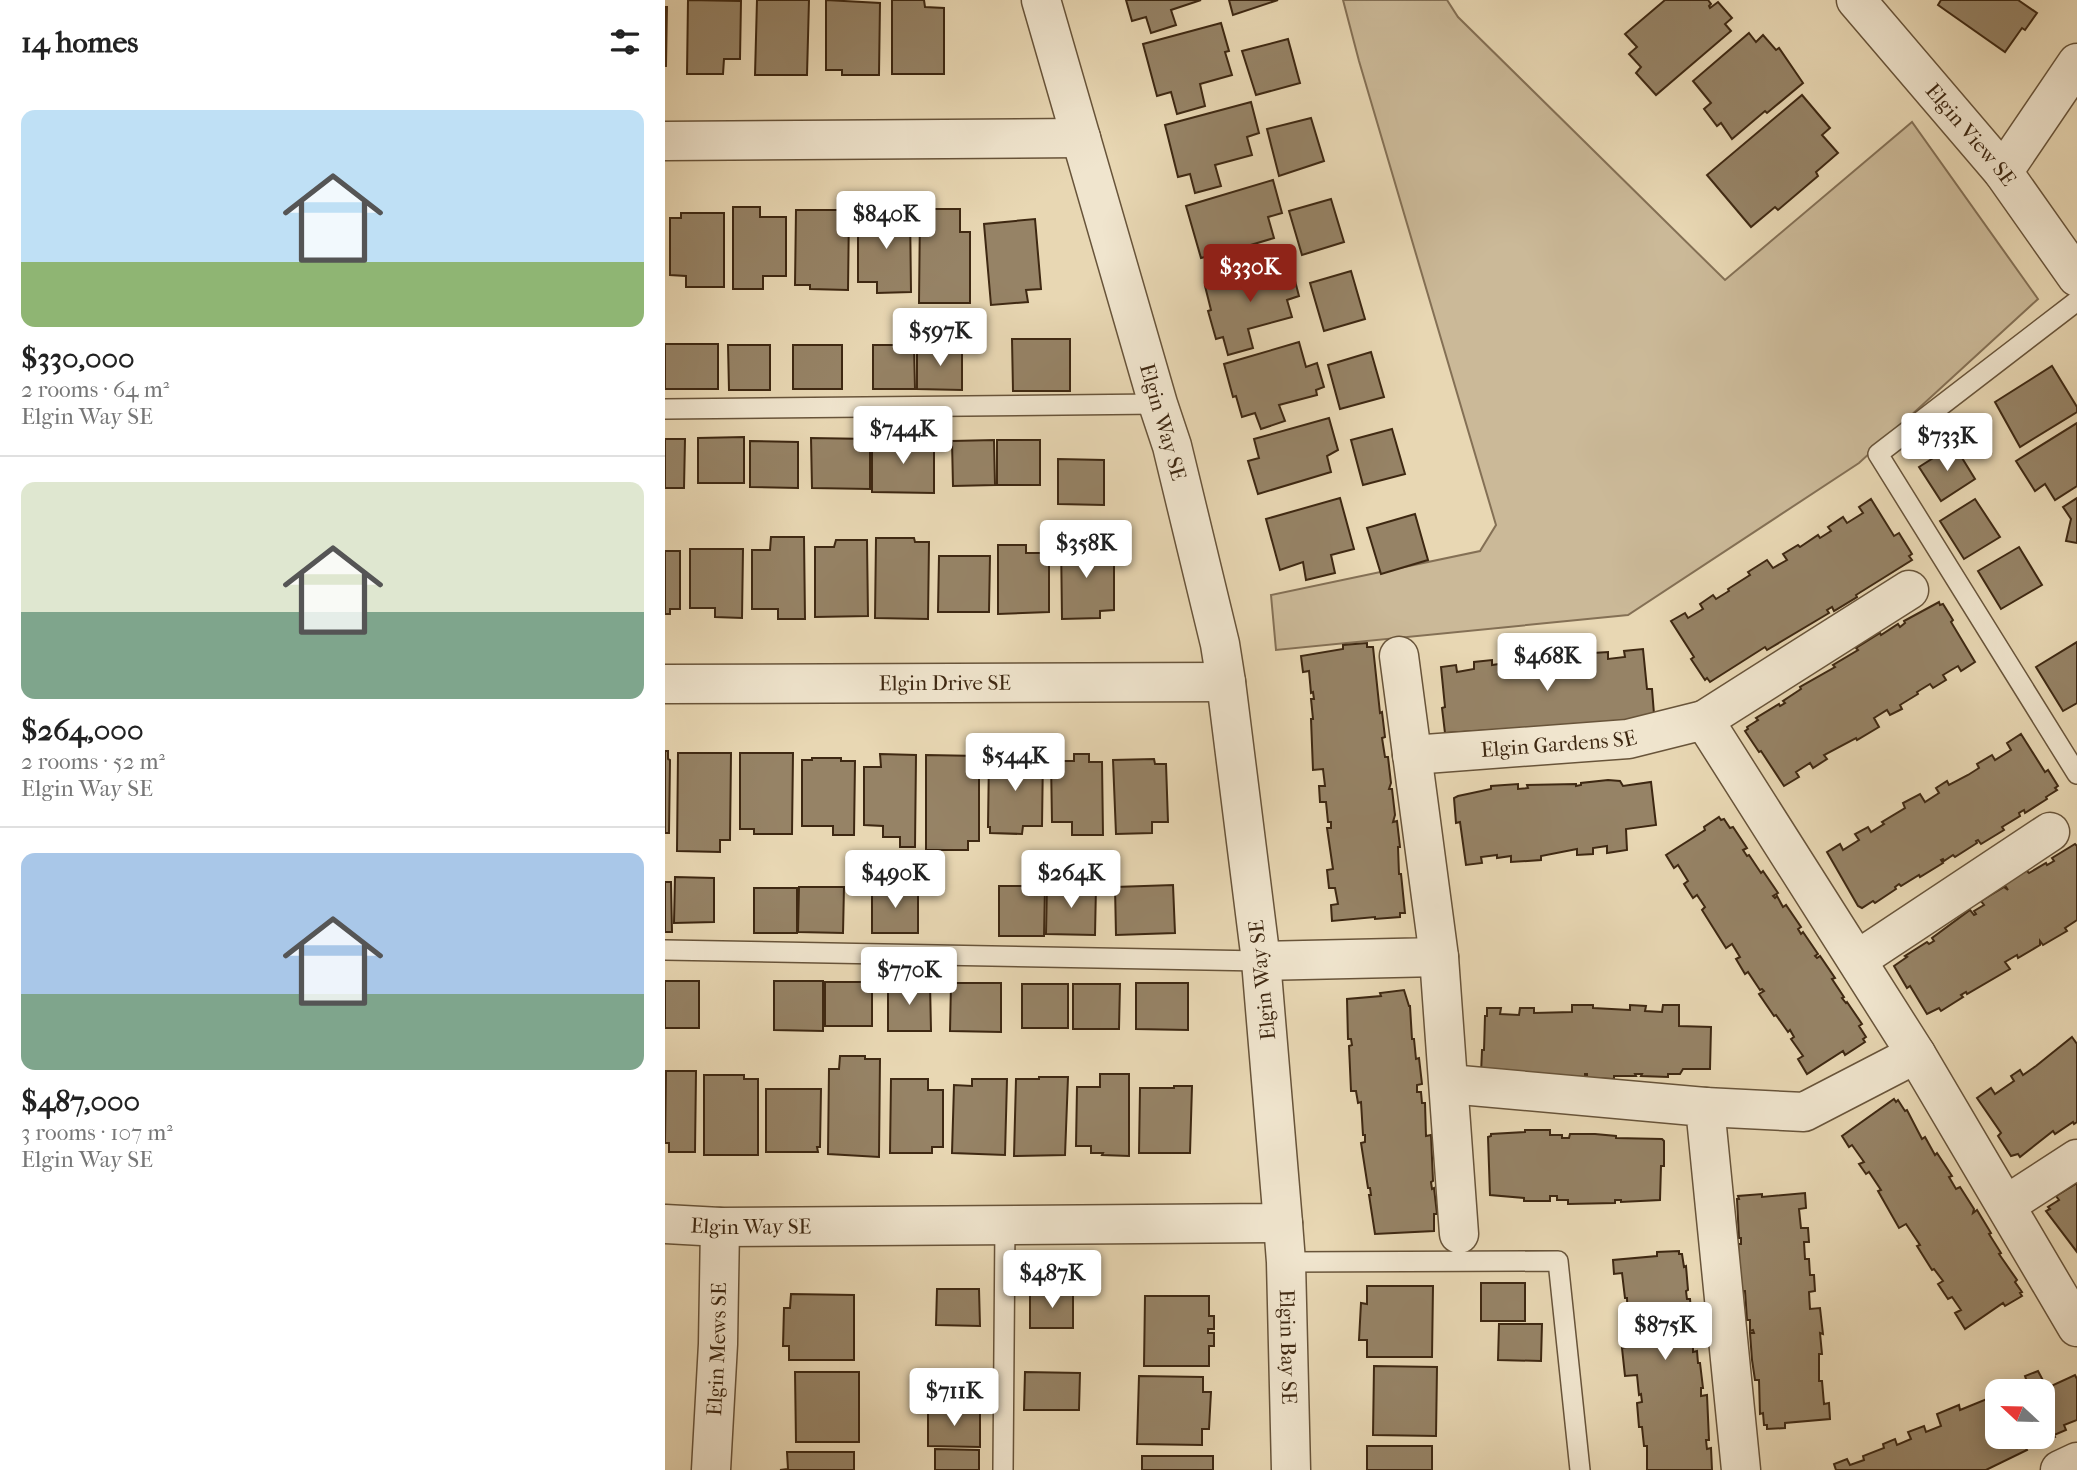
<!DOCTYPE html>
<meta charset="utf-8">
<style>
:root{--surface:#fff;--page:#f6f6f6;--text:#222;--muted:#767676;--line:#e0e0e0;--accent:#8f2418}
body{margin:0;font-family:"IM FELL French Canon",serif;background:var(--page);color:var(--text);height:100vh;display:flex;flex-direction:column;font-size:26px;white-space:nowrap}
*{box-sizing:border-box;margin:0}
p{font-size:23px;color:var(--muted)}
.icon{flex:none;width:38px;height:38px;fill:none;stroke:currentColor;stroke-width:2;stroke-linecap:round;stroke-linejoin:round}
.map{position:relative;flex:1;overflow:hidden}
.side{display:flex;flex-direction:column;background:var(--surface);width:665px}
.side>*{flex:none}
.needle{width:46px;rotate:292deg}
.fabs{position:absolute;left:1320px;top:1379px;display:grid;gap:14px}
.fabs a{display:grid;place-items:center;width:70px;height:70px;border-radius:14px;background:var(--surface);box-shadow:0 4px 18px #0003;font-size:35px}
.price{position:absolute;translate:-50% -60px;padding:0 16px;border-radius:7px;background:#fff;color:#222;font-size:23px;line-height:46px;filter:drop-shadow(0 2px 4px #0008)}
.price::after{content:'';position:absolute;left:50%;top:42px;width:21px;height:16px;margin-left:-10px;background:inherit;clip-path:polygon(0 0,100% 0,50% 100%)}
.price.on{background:var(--accent);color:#fff}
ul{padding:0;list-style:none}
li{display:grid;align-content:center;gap:14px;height:371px;padding:0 21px}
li+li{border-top:2px solid var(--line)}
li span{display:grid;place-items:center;height:217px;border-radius:14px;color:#555}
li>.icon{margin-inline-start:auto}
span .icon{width:126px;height:126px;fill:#fffc;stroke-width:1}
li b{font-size:30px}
h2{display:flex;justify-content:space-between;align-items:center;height:84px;padding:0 21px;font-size:30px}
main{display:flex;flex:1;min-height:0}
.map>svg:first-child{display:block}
.green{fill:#cbb998;stroke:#847055;stroke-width:2}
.building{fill:#968366;stroke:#3e2812;stroke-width:2;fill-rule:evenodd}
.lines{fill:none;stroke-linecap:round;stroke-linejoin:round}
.lane-casing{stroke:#68543a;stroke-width:22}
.street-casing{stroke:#68543a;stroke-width:41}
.lane{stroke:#f0e5ce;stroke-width:19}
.street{stroke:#f0e5ce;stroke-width:38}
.labels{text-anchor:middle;stroke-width:5;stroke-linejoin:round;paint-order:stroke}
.street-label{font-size:21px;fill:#3e2812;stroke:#f0e5ce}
</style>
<main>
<section class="side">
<h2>14 homes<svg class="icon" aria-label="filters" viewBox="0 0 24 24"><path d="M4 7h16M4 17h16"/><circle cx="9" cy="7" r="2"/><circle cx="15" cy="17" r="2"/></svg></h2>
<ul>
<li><span style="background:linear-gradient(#bfe0f5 70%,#8fb573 0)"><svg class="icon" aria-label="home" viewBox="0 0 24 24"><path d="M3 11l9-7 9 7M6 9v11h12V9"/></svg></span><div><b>$330,000</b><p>2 rooms · 64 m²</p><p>Elgin Way SE</p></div></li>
<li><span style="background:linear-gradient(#dfe7d0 60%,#7fa58c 0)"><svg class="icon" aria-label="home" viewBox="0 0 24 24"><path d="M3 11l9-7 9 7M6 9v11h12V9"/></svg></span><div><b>$264,000</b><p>2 rooms · 52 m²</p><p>Elgin Way SE</p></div></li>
<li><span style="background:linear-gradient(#a9c7e8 65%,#7fa58c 0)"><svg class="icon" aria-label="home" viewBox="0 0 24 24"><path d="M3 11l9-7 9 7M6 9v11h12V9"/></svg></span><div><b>$487,000</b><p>3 rooms · 107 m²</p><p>Elgin Way SE</p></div></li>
</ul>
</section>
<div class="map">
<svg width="1412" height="1470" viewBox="0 0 1412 1470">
<rect width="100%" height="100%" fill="#e8d7b3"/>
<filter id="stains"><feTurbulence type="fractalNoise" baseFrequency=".00286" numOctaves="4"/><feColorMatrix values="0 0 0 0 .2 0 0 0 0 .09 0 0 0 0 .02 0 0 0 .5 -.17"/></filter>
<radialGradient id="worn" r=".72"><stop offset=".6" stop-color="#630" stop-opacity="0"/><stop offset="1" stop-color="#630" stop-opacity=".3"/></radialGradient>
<path class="green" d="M678,0H782L793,17L1060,280L1247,122L1373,299L1194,463L963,615L611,650L606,595L815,551L831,525L694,61Z"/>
<g class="building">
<path d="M23,0L76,1L75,59H59L58,74H22Z"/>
<path d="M92,0H144L142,75H90Z"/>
<path d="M161,0L215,3L214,75H177V70H161Z"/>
<path d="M227,0H259L260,7L279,8V74H227Z"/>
<path d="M461,0H536L506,10L511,25L486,33L481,17L467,21Z"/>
<path d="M564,0H613L568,15Z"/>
<path d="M1000,0H1043L1046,4L1044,6L1045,8L1053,2L1067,18L1060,24L1066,31L991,95L971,73L976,67L964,54L972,47L960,34Z"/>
<path d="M1276,0H1353L1372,13L1360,30L1357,28L1340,52L1273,5Z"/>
<path d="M0,7H2L1,66H0Z"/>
<path d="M556,23L564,51L560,52L567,75L535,84L540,106L512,114L506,92L492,96L478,44Z"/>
<path d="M1084,33L1091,42L1098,35L1111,50L1114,48L1138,83L1102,113L1100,111L1067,139L1056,123L1052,126L1039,109L1046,103L1028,81Z"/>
<path d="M623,39L635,83L591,95L577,51Z"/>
<path d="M1137,95L1165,128L1157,135L1173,153L1151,172L1153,176L1113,210L1110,207L1086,227L1042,175Z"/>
<path d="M586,102L594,133L582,137L587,155L550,165L556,186L530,193L525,174L513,177L500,125Z"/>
<path d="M646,118L659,161L614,176L602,129Z"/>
<path d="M608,180L617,213L603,217L609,238L579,247L585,265L558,274L552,254L536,258L521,206Z"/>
<path d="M666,199L679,242L637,255L624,211Z"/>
<path d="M68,207H95V217H121V276H98V289H68Z"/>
<path d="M209,209H245L246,292L212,293V282H193V224H209Z"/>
<path d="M265,209H295V232H305V303H254L255,212H265Z"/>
<path d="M131,210H184L183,290L145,289V285H130Z"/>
<path d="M16,213H59V287H21V276L5,275V218H16Z"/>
<path d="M370,219L376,289L361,290L363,302L326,305L319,224Z"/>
<path d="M625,262L634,296L622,300L627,317L583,329L588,348L563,355L558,337L551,339L543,311L546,310L540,286Z"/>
<path d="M686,271L700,319L659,331L645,283Z"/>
<path d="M347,339H405V391H348Z"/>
<path d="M634,342L641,367L652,363L659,387L651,390L652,395L614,405L620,421L596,429L590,413L577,417L571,396L568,397L559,364Z"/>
<rect x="0" y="344" width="53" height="45"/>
<path d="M63,345H105V390H64Z"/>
<rect x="128" y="345" width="49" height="44"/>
<path d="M208,345H249L250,389H208Z"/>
<path d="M252,346L297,347V390L252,389Z"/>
<path d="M706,352L719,397L675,409L663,365Z"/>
<path d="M1387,366L1412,407V412L1355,447L1330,402Z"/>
<path d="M664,418L673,450L662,456L666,472L593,494L583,461L594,458L589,439Z"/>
<path d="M1412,423V486L1390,500L1380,484L1370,491L1351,461Z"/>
<path d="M727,429L740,474L698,485L686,440Z"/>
<path d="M79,437V483H33V438Z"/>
<path d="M146,438L205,439V489L147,488Z"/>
<path d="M0,439H20L19,488H0Z"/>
<path d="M207,439H269V493L207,492Z"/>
<path d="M329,440L330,485L288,486L287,441Z"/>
<rect x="332" y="440" width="43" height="45"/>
<path d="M85,441L133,442V488L85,487Z"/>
<path d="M1289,445L1310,479L1276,501L1254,467Z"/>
<path d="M393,459L439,460V505L393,504Z"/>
<path d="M675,498L689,549L666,555L670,573L641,580L638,562L615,570L601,519Z"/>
<path d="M1412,498V543L1401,541L1406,519L1398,507Z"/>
<path d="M1206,499L1229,536L1234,533L1247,554L1244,556L1247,560L1191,595L1192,597L1169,611L1167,607L1162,610L1164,613L1102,650L1100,647L1045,682L1042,678L1040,680L1026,659L1029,657L1006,621L1020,613L1023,618L1038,609L1035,604L1048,595L1051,599L1064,591L1063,589L1085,575L1083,572L1102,560L1108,568L1122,560L1118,554L1133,545L1135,547L1153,535L1155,538L1166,531L1163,527L1178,517L1182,523L1198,513L1194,507Z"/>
<path d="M1310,499L1335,537L1299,559L1275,521Z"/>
<path d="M750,514L763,560L716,574L702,528Z"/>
<path d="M106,537H139L140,619H113V609H87V550H105Z"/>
<path d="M211,538H249L250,542H264L263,619L210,618Z"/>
<path d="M396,539H429V553H449V610L435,611V618L397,619Z"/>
<path d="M171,540H202L203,616L150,617V547H169Z"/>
<path d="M333,545H361V553H384V612L333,614Z"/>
<path d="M1354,547L1377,585L1336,609L1313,571Z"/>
<path d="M25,549H78L77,618L50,617V608H25Z"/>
<path d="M0,551H15V609H5V614H0Z"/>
<path d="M274,556H325L324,612H273Z"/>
<path d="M1274,602L1275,605L1278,604L1288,620L1286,622L1310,662L1296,671L1293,666L1278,675L1281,680L1268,688L1265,684L1252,692L1253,694L1235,705L1237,709L1225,715L1222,710L1209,718L1214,727L1192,740L1191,738L1159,755L1162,759L1148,768L1145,763L1131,772L1134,777L1119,786L1096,751L1094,752L1080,731L1083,729L1082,727L1093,720L1091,718L1114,704L1115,706L1120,703L1118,701L1136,689L1135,687L1170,667L1168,665L1193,650L1191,648L1215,633L1216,635L1233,624L1235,627L1240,623L1239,621Z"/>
<path d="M1412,642V703L1398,711L1371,667Z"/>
<path d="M702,643V647H708L715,713L717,712L720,737L717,738L720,757H723L726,783L724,789H727L730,815L728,822L732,821L735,847H733L734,874H736L740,913H735V917L710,919V917L667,921L666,905L673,904L670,888H664L662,870L668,869L662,828H666V822H663L661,802H655L654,786H660L658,769L648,770L646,719H648L646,699H649L648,692L646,693L644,671L638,672L636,656L678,649V645Z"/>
<path d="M978,649L982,689H987L989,714L986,720L780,733L777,708L780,707L776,667L791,665L792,672L809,669V662L827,660V665L841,663V660L861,658V656L891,652L892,662L929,659L928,653L943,652V659L960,657L959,651Z"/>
<path d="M1356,734L1380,772L1383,770L1393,786L1390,788L1392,790L1381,797L1382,799L1360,813L1359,810L1354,813L1355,816L1337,827L1339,830L1316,844L1313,840L1311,841L1312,843L1290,857L1288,855L1279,861L1278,859L1276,860L1278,863L1255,877L1254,875L1236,886L1234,884L1230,887L1231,889L1210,903L1208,901L1197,908L1193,906L1162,852L1175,844L1178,850L1194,840L1190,834L1203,827L1206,832L1219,824L1217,822L1240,808L1238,803L1255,794L1260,802L1274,793L1271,788L1282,781L1284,785L1303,775L1314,768L1312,764L1327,755L1330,760L1346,750L1342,743Z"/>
<path d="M0,751H3V759L5,760L4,833H0Z"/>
<path d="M13,753H66L65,840H55V852L12,851Z"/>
<path d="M75,753H128L127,834H89V829H75Z"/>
<path d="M342,753L378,754L377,826H358L357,834L325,833V827H323L324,756L342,757Z"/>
<path d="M215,754L251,755L250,847H235V837H218V826L199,825V767H216Z"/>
<path d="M409,754H424V762H437L438,835H407V822H387L386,761H409Z"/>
<path d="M261,755L314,756V841H303V850H261Z"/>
<path d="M147,758H176V761H190L189,835H168V826H137V760H147Z"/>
<path d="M489,759L490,764H501L503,822H487V833L451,834L448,760Z"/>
<path d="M943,780L955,781L958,786L986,782L991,825L961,829L962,850L942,853V846L928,848V854L912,855V849L876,856V860L846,862V856L832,858V855L816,857L817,863L801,865L795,822L791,823L789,798L793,796L826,789V786L853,784V789L863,788L862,785L911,784V786L916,785V783Z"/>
<path d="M1054,817L1056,820L1059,819L1065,828L1068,827L1082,848L1078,850L1082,856L1084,855L1096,873L1098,871L1113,893L1108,896L1110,898L1112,896L1118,907L1121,905L1136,927L1133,929L1136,934L1138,932L1153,954L1150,956L1152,958L1155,956L1170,978L1167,979L1179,997L1177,998L1181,1003L1182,1002L1197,1024L1194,1026L1201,1037L1198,1039L1200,1042L1180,1055L1178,1051L1142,1074L1133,1059L1138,1056L1126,1039L1129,1037L1125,1030L1123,1032L1111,1015L1109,1016L1094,994L1099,991L1097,989L1095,990L1083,972L1080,974L1071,959L1075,957L1067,944L1061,948L1037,910L1040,907L1032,895L1028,898L1019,884L1023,881L1013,865L1009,868L1001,855L1040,830L1039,827Z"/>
<path d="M1410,844L1412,846V920L1400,928L1402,931L1378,945L1375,941V945L1353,958L1352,955L1340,962L1345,969L1302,994L1301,992L1296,995L1298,997L1276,1011L1274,1008L1262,1014L1245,986L1242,988L1229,966L1242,957L1240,956L1262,942L1264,944L1269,941L1267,938L1305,910L1309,915L1311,914L1309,911L1319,905L1316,901L1339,887L1343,890L1339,884L1361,870L1364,873L1381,863L1382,865L1389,861L1387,858Z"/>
<path d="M10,877L49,878V922L9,923Z"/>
<path d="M0,882H6L7,932H0Z"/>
<path d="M382,885L431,886L430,935L381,934Z"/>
<path d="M508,885L510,933L451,935L450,887Z"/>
<path d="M334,886H380L379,936H334Z"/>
<path d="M134,887H179L178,933L133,932Z"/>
<rect x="207" y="887" width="46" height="46"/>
<rect x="89" y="888" width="43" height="45"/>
<rect x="0" y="981" width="34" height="47"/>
<path d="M109,981H158V1031L109,1030Z"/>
<rect x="160" y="982" width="47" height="44"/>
<path d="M223,983H265L266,1031H223Z"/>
<path d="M286,983H336V1032L285,1031Z"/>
<path d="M471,983H523V1030L471,1029Z"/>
<rect x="357" y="984" width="46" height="44"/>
<path d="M408,984H455L454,1029H408Z"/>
<path d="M739,990L744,1006H745L747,1039H749L751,1059L754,1058L757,1084L752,1085V1092H756L757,1103H760L761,1136L766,1135L768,1181L766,1182L767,1189L769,1188L772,1214H769V1231L710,1234L704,1195H706L705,1188H703L696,1143L700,1142V1135H698L696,1102L693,1103L691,1091H686L684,1046L687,1045L686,1039H683L682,999L716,996L715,993Z"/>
<path d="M907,1005H928V1008L965,1010V1005L981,1006L980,1011L997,1012L998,1005H1014V1026L1046,1027L1045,1069H1018L1015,1074H1003V1077L976,1076L977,1074H970L971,1076H949V1079L922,1078V1074H920V1077L816,1074L817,1050H819L820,1016H822V1008H836L835,1014L854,1015L855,1008H869V1013L907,1012Z"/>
<path d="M1407,1037L1412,1044V1122L1409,1124L1408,1122L1390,1134L1388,1131L1355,1157L1353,1154L1346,1156L1333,1136L1336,1133L1312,1098L1326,1088L1330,1094L1349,1081L1346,1076L1355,1070L1358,1075L1371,1066Z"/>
<path d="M175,1056H200V1059H215L214,1157L163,1154L164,1069H174Z"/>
<path d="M1,1071H31L30,1152H4V1143H0Z"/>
<path d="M435,1074H464V1156L437,1155L438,1153H426V1146H411L412,1087H435Z"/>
<path d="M39,1075H79V1079H93V1155H39Z"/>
<path d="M374,1077H403L400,1155L349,1156L351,1079H374Z"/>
<path d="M226,1079H263V1090H278V1147H267V1153H225Z"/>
<path d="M307,1079H342L340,1155L287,1153L289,1085L307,1086Z"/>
<path d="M509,1086H527L525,1153H474L475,1088H509Z"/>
<path d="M101,1089H156L155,1147H152L153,1152H101Z"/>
<path d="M1229,1099L1231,1102L1233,1100L1240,1111L1242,1110L1257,1139L1260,1137L1270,1155L1272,1153L1287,1176L1284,1177L1291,1189L1295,1187L1309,1209L1308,1213L1312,1210L1326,1233L1324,1234L1336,1253L1334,1254L1352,1280L1350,1282L1357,1292L1355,1293L1357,1296L1340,1306L1338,1303L1300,1329L1290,1313L1296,1310L1287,1297L1283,1299L1273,1284L1278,1281L1269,1269L1267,1270L1252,1246L1255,1245L1241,1224L1234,1228L1213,1191L1216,1190L1204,1172L1201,1174L1194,1164L1199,1162L1187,1145L1184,1147L1177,1136Z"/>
<path d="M860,1130H885V1135H897V1138H904L905,1134H930L951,1136V1138L997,1139L999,1141V1166H996L995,1200L956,1202V1200H950V1203L903,1204V1200H892V1196H885V1201H859V1198L825,1195L823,1137L826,1136V1134L860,1132Z"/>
<path d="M1412,1183V1252L1381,1211L1385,1209L1383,1207L1394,1200L1391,1196Z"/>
<path d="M1140,1193L1141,1208L1134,1209L1136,1228H1143L1144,1242H1139L1140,1259H1144L1145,1275H1149L1150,1291L1144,1292L1145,1309L1155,1308L1158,1334L1155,1333L1157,1354H1154V1381H1157L1159,1404L1164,1403L1165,1419L1120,1423V1428L1102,1429V1425H1099L1098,1413L1095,1414L1094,1380H1090L1087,1360L1085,1333H1089L1088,1330L1085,1331V1320H1082L1080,1291H1076L1073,1244H1076V1238H1074L1072,1199H1074L1073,1196L1097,1194V1197Z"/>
<path d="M1014,1251V1254H1017L1019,1267L1021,1266L1023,1290L1021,1291L1022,1299H1025L1027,1319H1030L1032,1343L1028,1344V1352L1032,1351L1033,1363H1035L1038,1388H1036V1396L1042,1395L1044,1440H1041L1042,1449L1046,1448L1047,1470H982V1446H979L977,1427H974L972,1403L977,1402L976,1394L974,1395L972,1375L960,1376L957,1348L962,1347L960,1325H963L962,1298H960L957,1273L949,1274L948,1260L992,1256V1252Z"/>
<rect x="816" y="1283" width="44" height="38"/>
<path d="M702,1286H768L767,1357H702V1340H694L696,1303L702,1304Z"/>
<path d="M272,1289H314L315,1326L271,1325Z"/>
<rect x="365" y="1291" width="43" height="37"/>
<path d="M126,1294L189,1295V1360H124V1346H118L119,1308H125Z"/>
<path d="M480,1296H544V1316H549V1329H543V1333H549V1346H544V1366H479Z"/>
<path d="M834,1324H877L876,1361L833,1360Z"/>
<path d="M709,1366L772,1367L771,1436L708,1435Z"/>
<path d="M267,1370H315V1408L266,1407Z"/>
<path d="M1373,1371L1382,1388L1410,1375L1412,1379V1420L1399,1425L1401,1430L1389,1435L1390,1437L1361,1448L1362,1450L1321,1470H1171L1169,1464L1182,1459L1185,1465L1199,1460L1198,1456L1219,1448L1218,1444L1230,1439L1232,1445L1246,1439L1243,1432L1259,1426L1261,1432L1276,1426L1272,1414L1294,1405L1295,1410L1327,1397L1325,1390L1341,1383L1344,1389L1362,1382L1360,1376ZM1332,1391H1377V1437H1332Z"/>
<path d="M130,1372H194V1442H131Z"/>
<path d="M360,1372L415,1373L414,1410H359Z"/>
<path d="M474,1376L538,1377V1392H546L544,1429H537V1445L472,1444Z"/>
<path d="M263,1409L315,1410V1447L263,1446Z"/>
<rect x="702" y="1446" width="65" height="24"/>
<path d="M270,1449L314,1450V1470H270Z"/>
<path d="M122,1452H189V1470H115L123,1469Z"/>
<rect x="477" y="1456" width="71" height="14"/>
</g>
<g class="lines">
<g class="lane-casing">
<g id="lane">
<path d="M1412,301L1213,454L1412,774"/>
<path d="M0,409L493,404"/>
<path d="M0,950L596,961"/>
<path d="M621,1262L893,1261L915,1470"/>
<path d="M338,1470L340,1225"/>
</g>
</g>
<g class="street-casing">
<g id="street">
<path id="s1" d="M1191,0L1338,172L1412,277"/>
<path d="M0,141L416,138"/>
<path d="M1338,172L1412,63"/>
<path id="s2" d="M0,684L561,682"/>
<path d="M1039,720L1244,590"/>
<path id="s3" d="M747,755L963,739L1039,720L1251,1054L1139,1112L1040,1107"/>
<path d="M774,957L794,1234"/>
<path d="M1192,960L1385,832"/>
<path d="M596,961L774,957L734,656"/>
<path d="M1251,1054L1412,1327"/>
<path d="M784,1084L1040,1107L1076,1470"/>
<path d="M1341,1205L1412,1159"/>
<path id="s4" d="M618,1223L621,1262L626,1470"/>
<path id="s5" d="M0,1224L55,1227L618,1223L596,961L561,682L555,644L507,446L493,404L376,0"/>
<path id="s6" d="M46,1470L53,1344L55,1227"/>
<path d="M1395,1470L1412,1462"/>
</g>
</g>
<use href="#lane" class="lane"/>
<use href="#street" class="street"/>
</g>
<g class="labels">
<g class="street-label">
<text dy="7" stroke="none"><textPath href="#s1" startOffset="177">Elgin View SE</textPath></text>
<text transform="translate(498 422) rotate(74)" y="7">Elgin Way SE</text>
<text dy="7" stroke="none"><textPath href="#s2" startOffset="280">Elgin Drive SE</textPath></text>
<text dy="7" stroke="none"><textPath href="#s3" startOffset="147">Elgin Gardens SE</textPath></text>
<text transform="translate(597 980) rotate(-96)" y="7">Elgin Way SE</text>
<text dy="7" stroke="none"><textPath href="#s5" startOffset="86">Elgin Way SE</textPath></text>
<text dy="7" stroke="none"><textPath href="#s4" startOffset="124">Elgin Bay SE</textPath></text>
<text dy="7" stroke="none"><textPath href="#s6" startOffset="121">Elgin Mews SE</textPath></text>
</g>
</g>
<rect width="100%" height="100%" filter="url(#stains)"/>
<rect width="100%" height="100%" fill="url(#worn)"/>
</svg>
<div class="fabs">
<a><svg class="needle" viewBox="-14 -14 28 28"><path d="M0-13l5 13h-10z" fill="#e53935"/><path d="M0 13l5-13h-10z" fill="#767676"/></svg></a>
</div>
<b class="price" style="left:221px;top:251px">$840K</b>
<b class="price on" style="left:585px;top:304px">$330K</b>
<b class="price" style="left:275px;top:368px">$597K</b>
<b class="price" style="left:238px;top:466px">$744K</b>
<b class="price" style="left:1282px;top:473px">$733K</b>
<b class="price" style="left:421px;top:580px">$358K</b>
<b class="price" style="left:882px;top:693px">$468K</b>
<b class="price" style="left:350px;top:793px">$544K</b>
<b class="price" style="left:230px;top:910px">$490K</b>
<b class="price" style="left:406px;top:910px">$264K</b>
<b class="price" style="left:244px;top:1007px">$770K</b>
<b class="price" style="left:387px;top:1310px">$487K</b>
<b class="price" style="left:1000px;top:1362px">$875K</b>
<b class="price" style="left:289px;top:1428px">$711K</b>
</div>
</main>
